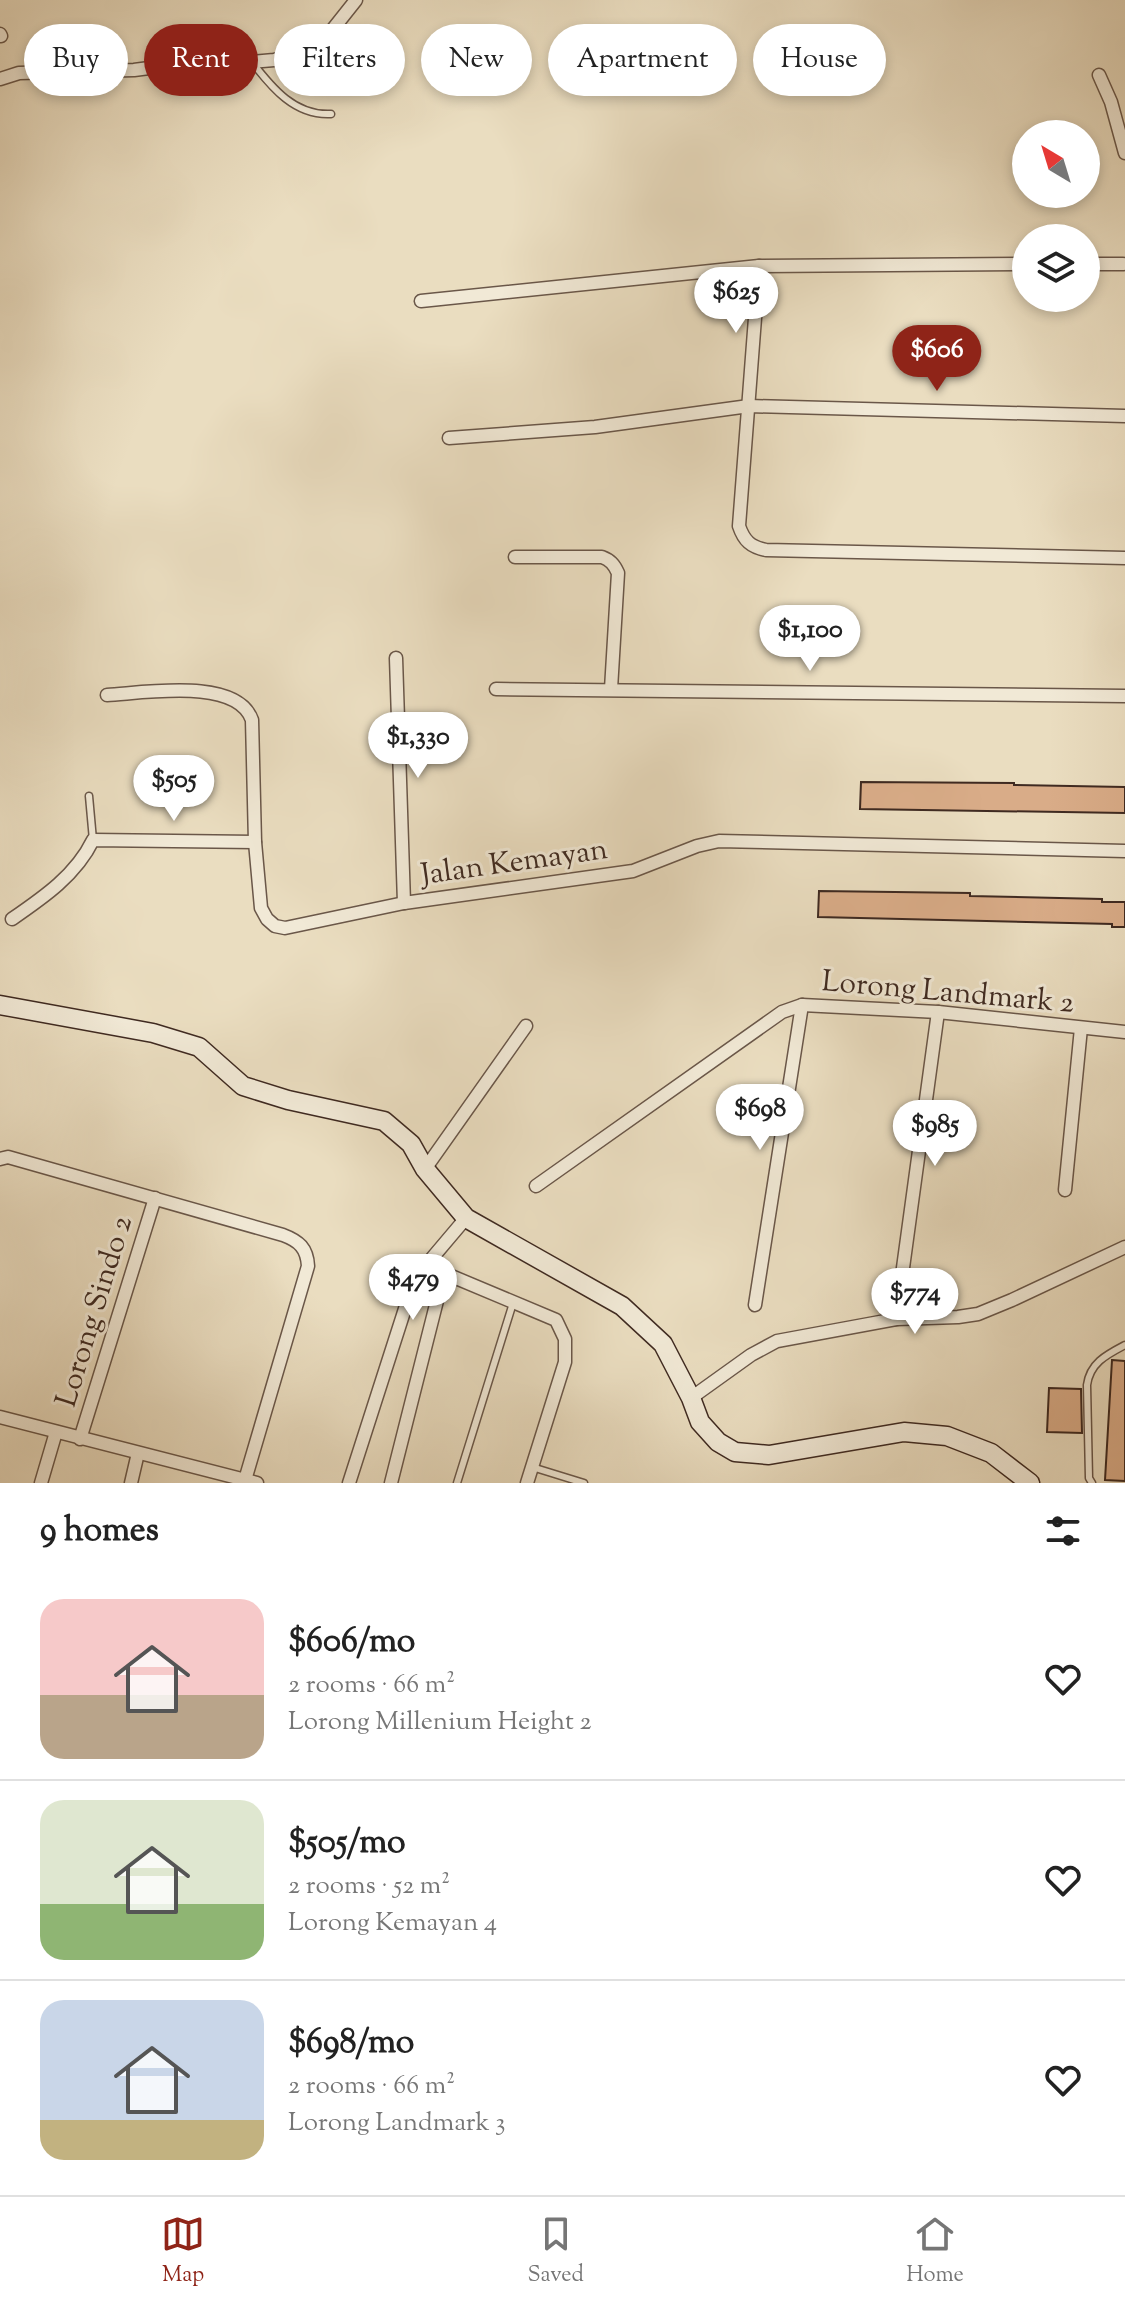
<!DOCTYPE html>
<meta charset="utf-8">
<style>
:root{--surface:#fff;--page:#f6f6f6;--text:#222;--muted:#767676;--line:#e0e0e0;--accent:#8f2418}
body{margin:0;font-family:"Sorts Mill Goudy",serif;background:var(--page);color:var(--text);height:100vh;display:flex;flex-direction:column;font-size:30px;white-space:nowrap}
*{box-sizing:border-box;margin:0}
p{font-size:26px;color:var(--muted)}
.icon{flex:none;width:44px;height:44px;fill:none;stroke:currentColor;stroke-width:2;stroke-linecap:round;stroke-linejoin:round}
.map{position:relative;height:1483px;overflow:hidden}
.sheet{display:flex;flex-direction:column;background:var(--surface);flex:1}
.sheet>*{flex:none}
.top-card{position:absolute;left:24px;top:24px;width:1078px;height:72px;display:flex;gap:16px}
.needle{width:52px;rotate:322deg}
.controls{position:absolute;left:1012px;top:120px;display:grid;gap:16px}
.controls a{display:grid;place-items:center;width:88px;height:88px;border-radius:50%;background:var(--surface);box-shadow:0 4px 12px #0003;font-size:40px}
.price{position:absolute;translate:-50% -68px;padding:0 18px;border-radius:28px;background:#fff;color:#222;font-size:26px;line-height:52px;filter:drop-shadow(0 2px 4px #0008)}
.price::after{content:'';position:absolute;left:50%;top:48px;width:24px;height:18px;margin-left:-12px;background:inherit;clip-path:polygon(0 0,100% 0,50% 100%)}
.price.on{background:var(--accent);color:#fff}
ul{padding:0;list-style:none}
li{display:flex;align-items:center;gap:24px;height:200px;padding:0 40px}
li+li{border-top:2px solid var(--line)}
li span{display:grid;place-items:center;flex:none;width:224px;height:160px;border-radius:24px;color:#555}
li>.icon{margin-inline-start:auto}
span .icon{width:96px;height:96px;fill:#fffc;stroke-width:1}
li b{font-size:34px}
h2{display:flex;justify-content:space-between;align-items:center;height:96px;padding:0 40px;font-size:34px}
.pill{padding:0 28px;border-radius:36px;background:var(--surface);box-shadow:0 4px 12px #0003;font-size:28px;line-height:72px}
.pill.on{background:var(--accent);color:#fff}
.dock{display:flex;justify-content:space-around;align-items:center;height:112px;border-top:2px solid var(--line);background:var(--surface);font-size:22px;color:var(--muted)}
.dock a{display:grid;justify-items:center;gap:4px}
.dock .on{color:var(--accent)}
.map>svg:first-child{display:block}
.building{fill:#d9ac88;stroke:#3f2a21;stroke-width:2}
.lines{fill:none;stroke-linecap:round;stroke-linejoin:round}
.service-casing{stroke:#6a5749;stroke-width:9}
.minor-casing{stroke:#6a5749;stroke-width:15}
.secondary-casing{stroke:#3f2a21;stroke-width:21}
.service{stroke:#f1e9d6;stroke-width:6}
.minor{stroke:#f1e9d6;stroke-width:12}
.secondary{stroke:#f1e9d6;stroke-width:18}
.labels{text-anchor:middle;stroke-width:6;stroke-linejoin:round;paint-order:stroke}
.street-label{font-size:30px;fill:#3f2a21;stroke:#f1e9d6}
</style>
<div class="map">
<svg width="1125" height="1483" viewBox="0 0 1125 1483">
<rect width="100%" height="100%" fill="#eaddc0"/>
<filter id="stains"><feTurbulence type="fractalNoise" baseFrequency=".0025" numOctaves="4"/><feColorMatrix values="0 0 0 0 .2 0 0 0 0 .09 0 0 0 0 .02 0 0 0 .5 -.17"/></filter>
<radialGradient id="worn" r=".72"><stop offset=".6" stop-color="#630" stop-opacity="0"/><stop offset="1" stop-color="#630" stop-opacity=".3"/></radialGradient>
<g class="building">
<path d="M861,782L1014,783V785L1125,787V813L860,809Z"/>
<path d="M819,891L970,893V896L1102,899V902H1125V927H1112V924L818,917Z"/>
<path d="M1112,1360L1125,1361V1481L1105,1480Z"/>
<path d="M1049,1388L1081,1389L1082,1433L1047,1432Z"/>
</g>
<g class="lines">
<g class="service-casing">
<g id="service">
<path d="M252,62C272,88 295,116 331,114"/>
<path d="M89,796L93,840"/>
<path d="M532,1467L584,1483"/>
<path d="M457,1483L513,1303"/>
<path d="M1092,1483L1089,1478L1087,1385C1090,1363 1106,1355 1125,1345"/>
</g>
</g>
<g class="minor-casing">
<g id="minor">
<path d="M0,34L1,36"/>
<path d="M1099,75L1111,102L1125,153"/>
<path d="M0,79L19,73L134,70L210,60L252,62L274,60L293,55L315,44L333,29L356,0"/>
<path d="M1086,264H1123"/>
<path d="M759,266L739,526C744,541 751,547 766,550L1125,558"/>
<path d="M421,301L759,266L1026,264"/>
<path d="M449,438L595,427L749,406L1125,416"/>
<path d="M515,557H602C610,560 614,564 618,573L611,689"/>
<path d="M396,658L404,903"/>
<path d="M496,689L1125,696"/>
<path d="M107,695C144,693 237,677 252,720L255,842L261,908L267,919L275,926L285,928L404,903L633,871L697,846L719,841L1125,851"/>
<path d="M12,919C44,897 76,875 93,840L255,842"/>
<path d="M0,1159L8,1157L283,1235C299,1241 307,1248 308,1266L245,1480"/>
<path d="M425,1169L526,1026"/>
<path d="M536,1186L782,1012L802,1005L938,1012L1125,1032"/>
<path d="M1065,1190L1081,1028"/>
<path d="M755,1305L802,1005"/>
<path d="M896,1319L938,1012"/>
<path d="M691,1398L751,1355L777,1341L896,1319L958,1317L978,1314L1012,1300L1125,1247"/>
<path d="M0,1417L257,1483"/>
<path d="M80,1439L155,1198"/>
<path d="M41,1483L56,1432"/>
<path d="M131,1483L138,1453"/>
<path d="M349,1483L411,1290L422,1270L466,1218"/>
<path d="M391,1483L444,1273L556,1320L565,1339V1362L527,1483"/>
</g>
</g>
<g class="secondary-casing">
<path id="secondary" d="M0,1005L153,1033L199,1047L243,1086L288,1100L384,1121L411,1144L425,1169L466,1218L622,1306L663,1344L691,1398L700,1422L718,1442L735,1452L769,1455L904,1432L947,1436L991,1453L1030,1483"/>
</g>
<use href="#service" class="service"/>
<use href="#minor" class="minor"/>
<use href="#secondary" class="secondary"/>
</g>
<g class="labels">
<g class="street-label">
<text transform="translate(514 861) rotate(-8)" y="10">Jalan Kemayan</text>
<text transform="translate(948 991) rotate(5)" y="10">Lorong Landmark 2</text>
<text transform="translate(93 1311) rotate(-73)" y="10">Lorong Sindo 2</text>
</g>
</g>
<rect width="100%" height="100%" filter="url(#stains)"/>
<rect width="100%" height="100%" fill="url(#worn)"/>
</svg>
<div class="controls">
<a><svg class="needle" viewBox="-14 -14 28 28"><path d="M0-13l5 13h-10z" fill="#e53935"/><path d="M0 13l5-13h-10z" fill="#767676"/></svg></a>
<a><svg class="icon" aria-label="layers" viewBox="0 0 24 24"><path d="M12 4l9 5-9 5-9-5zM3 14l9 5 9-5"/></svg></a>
</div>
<b class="price" style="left:736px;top:335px">$625</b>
<b class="price on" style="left:937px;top:393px">$606</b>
<b class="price" style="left:810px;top:673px">$1,100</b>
<b class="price" style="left:418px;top:780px">$1,330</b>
<b class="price" style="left:174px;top:823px">$505</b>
<b class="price" style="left:760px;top:1152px">$698</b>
<b class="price" style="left:935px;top:1168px">$985</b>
<b class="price" style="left:413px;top:1322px">$479</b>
<b class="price" style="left:915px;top:1336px">$774</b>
<div class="top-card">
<a class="pill">Buy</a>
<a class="pill on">Rent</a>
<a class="pill">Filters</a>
<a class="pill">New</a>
<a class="pill">Apartment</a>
<a class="pill">House</a>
</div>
</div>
<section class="sheet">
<h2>9 homes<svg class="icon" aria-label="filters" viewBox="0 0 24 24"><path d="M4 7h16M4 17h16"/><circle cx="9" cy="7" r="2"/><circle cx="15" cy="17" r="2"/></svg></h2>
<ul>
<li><span style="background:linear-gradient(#f6c9c9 60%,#b9a48a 0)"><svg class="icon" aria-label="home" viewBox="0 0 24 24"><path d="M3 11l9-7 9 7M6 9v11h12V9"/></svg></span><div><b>$606/mo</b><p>2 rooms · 66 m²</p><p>Lorong Millenium Height 2</p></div><svg class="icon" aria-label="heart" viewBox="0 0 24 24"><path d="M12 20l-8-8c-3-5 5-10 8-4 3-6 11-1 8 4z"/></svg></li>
<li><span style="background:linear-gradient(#dfe7d0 65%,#8fb573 0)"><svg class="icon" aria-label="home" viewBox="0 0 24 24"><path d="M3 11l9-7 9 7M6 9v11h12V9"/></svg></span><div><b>$505/mo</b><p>2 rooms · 52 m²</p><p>Lorong Kemayan 4</p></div><svg class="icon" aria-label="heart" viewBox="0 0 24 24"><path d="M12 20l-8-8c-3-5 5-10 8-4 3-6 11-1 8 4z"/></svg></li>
<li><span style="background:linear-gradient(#c9d6e8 75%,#c2b280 0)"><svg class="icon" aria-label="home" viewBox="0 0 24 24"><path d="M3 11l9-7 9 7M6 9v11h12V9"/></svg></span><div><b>$698/mo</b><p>2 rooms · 66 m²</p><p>Lorong Landmark 3</p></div><svg class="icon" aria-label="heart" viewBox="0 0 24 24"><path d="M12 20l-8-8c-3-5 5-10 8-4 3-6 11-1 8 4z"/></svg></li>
</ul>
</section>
<nav class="dock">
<a class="on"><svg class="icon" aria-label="map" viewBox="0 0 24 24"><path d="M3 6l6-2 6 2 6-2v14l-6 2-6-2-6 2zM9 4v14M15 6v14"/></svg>Map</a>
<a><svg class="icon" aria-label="saved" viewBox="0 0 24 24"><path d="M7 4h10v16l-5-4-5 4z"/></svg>Saved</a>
<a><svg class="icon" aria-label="home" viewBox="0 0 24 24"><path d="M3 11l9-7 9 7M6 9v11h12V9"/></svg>Home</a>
</nav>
